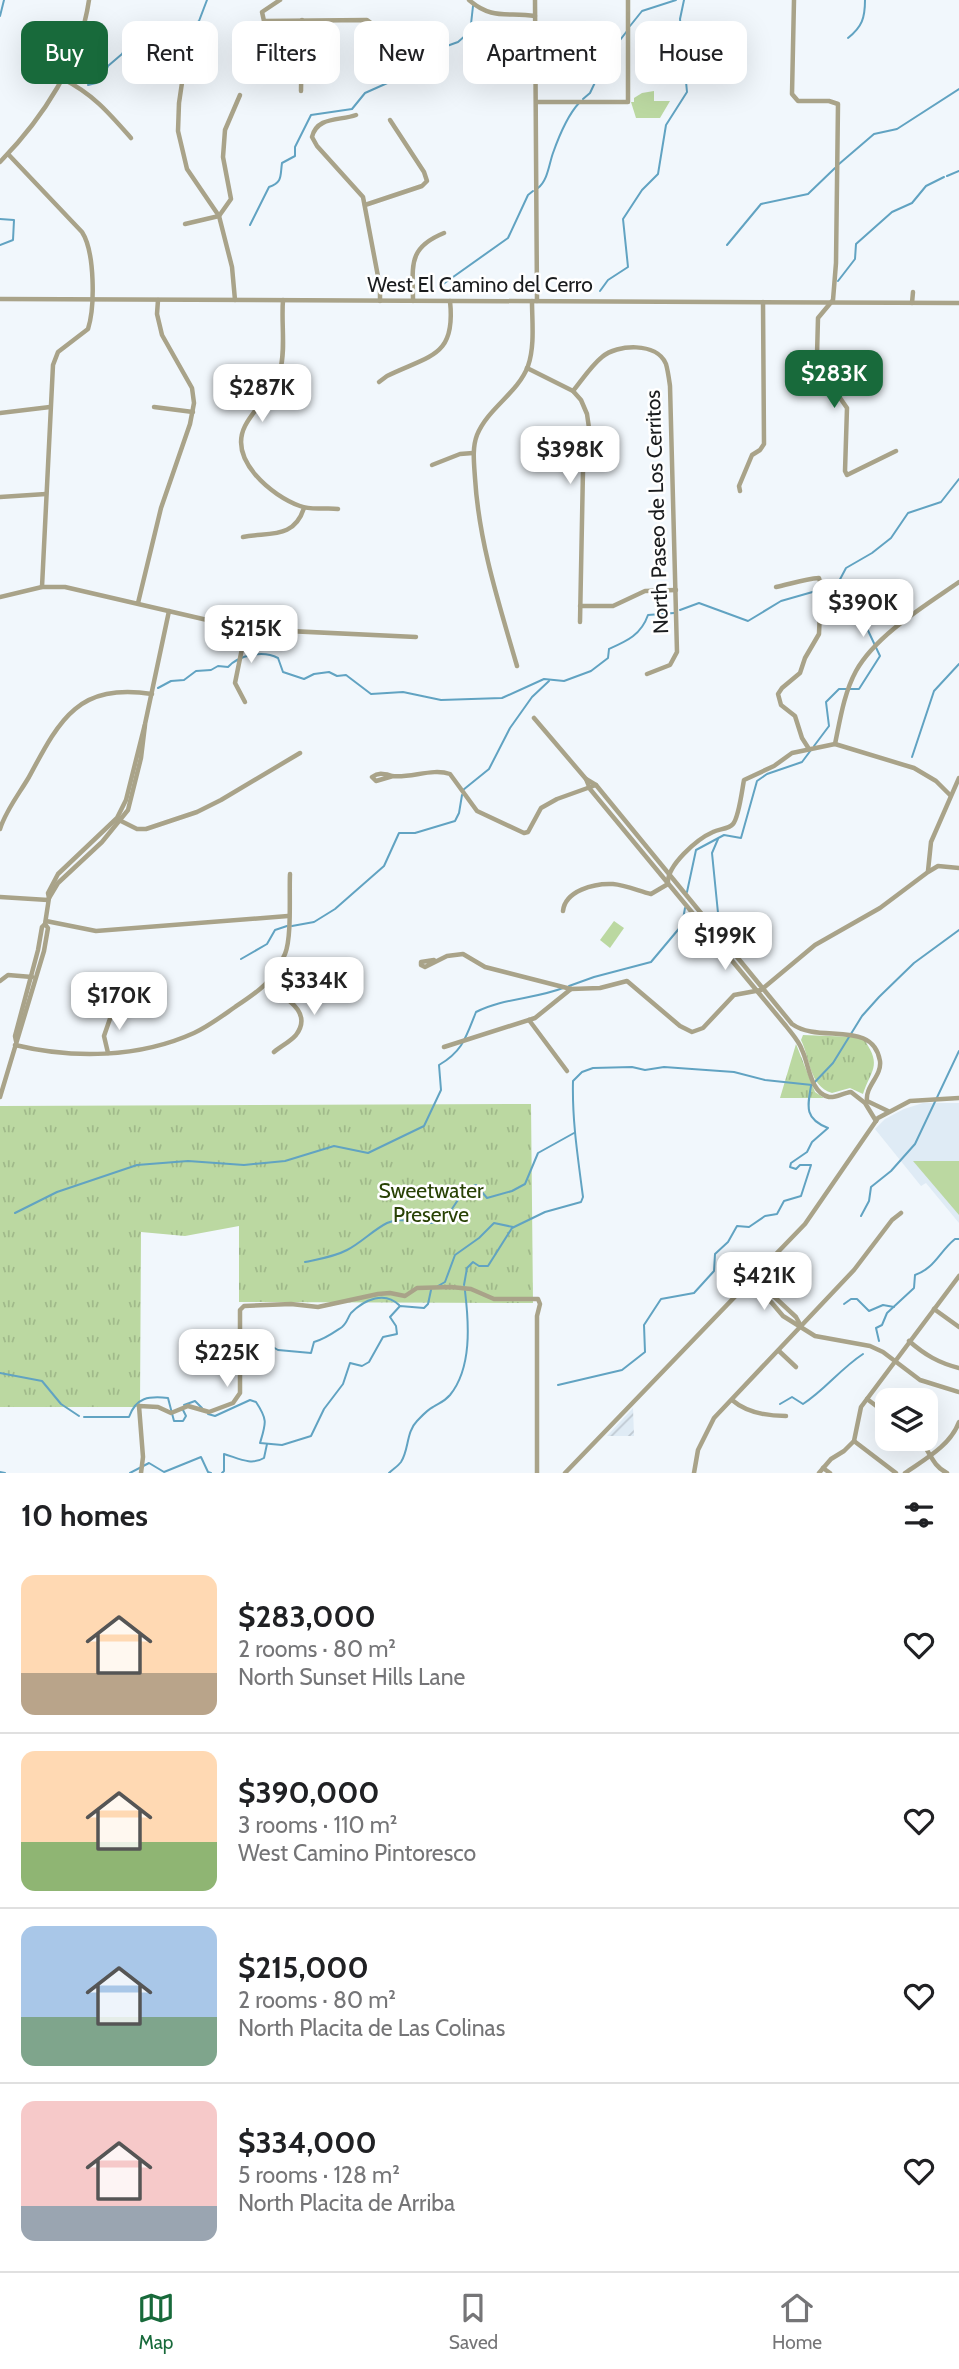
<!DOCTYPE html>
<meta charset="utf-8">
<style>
:root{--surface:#fff;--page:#f2f2f2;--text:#202124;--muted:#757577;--line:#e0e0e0;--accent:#186a3b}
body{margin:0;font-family:Cabin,sans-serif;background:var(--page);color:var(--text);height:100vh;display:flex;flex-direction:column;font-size:26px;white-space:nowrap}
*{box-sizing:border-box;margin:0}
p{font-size:23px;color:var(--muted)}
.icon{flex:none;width:38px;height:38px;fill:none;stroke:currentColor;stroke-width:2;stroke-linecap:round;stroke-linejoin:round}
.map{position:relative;height:1473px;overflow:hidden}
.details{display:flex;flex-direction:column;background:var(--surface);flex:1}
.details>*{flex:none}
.hud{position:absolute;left:21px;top:21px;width:917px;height:63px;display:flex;gap:14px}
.buttons{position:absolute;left:875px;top:1388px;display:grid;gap:14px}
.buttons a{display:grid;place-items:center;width:63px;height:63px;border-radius:14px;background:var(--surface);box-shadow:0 7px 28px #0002;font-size:35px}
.price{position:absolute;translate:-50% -60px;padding:0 16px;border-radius:14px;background:#fff;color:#222;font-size:23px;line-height:46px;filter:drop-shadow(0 2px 4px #0008)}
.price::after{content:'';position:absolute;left:50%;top:42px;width:21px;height:16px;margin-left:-10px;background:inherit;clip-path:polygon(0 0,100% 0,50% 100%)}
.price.current{background:var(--accent);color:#fff}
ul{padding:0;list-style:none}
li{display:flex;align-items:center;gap:21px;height:175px;padding:0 21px}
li+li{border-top:2px solid var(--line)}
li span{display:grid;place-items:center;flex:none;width:196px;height:140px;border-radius:14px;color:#555}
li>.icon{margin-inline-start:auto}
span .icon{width:84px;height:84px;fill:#fffc;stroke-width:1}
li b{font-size:30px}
h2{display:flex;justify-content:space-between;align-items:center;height:84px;padding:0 21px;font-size:30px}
.chip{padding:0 24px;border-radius:14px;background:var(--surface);box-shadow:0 7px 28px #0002;font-size:24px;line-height:63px}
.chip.current{background:var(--accent);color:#fff}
.dock{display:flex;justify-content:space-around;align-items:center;height:98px;border-top:2px solid var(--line);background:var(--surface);font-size:19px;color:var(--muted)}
.dock a{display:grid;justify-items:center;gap:4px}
.dock .current{color:var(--accent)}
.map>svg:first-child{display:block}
.built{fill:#dfebf5}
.industrial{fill:url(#industrial-furrows)}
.green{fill:#bbd8a1}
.park{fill:url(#park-tufts)}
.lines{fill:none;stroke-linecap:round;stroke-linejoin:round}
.stream{stroke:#61a3c2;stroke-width:2}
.minor{stroke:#a9a389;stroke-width:4.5}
.labels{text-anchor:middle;stroke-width:5;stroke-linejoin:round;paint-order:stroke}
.street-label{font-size:21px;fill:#1a1c1e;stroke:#fff}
.park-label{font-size:21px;fill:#294205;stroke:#fff}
</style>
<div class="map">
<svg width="959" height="1473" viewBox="0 0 959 1473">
<defs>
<pattern id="industrial-furrows" width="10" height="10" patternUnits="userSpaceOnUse" patternTransform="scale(1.75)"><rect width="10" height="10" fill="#dfebf5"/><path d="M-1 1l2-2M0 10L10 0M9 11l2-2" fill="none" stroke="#bfc9d2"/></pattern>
<pattern id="park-tufts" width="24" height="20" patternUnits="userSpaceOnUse" patternTransform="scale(1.75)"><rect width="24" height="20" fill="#bbd8a1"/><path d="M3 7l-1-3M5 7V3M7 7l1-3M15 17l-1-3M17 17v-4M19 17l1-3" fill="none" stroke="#a0b98a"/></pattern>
</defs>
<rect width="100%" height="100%" fill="#f1f7fc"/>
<path class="built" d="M923,1103H959V1223L926,1183L921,1186L875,1129L885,1119L904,1109Z"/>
<path class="industrial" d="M633,1408L634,1436H607Z"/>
<g class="green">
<path d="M654,91V101H670L660,118H636L631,102H634V98L642,93Z"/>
<path d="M614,921L624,928L610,948L600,940Z"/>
<path d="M913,1161H959V1215Z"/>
</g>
<g class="park">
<path d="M803,1035L856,1037L865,1041C882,1066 871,1070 863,1094L850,1088L832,1093C809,1086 810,1058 801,1040Z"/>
<path d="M796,1044L815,1092L824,1098H780Z"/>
<path d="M531,1104L533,1303L239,1302V1226L185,1236L141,1232L140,1407H0V1106Z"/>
</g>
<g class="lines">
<g class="stream">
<path d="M0,16L4,0"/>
<path d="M630,26L642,11L676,0"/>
<path d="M848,38C862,27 865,18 865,0"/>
<path d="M88,85L96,83L103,78L108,66L122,54L129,42L145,34L175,37L199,21L207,0"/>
<path d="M583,99L590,93L607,57L627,31"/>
<path d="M839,164L874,134L897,129L959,89"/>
<path d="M947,176L959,171"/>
<path d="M538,188C548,180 549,164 553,153C559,136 567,116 579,103"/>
<path d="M0,219L14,220L13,240L0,245"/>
<path d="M250,225L269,187C283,182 280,176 282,163L295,156V147L311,115L352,109L365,93L412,72L422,55L458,42L466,35L471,24L473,6"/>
<path d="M727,245L761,204L808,194L835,168"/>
<path d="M838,281L855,259L856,244L892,212L912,203L926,186L944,177"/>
<path d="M439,287L508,238L528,195L533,191"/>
<path d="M600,291L608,280L628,267L623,219L642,190L658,174L666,125L687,92L680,19L684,0"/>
<path d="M680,610L699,603L748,621L781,601L837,585L846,568L872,553L891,538L908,513L941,502L959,479"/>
<path d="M158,688L171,681L184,680L196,671L211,670L218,666L228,667C239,655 263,650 278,658L283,672L304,679L314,674L329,672L337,676L346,675L371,694L403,692L441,700L502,698L544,679L564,681L591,671L608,658L609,649C627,641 641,635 648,615L674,613"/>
<path d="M814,746L829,726L826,702L839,689H859L880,656L864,622L837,585"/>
<path d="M912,757L934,691L959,664"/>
<path d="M463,790L489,769L510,728L532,697L549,681"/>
<path d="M718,839L712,853L718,913L724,929"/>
<path d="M687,892L696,850L724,835L741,838L757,781L767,774L802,762L811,750"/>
<path d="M292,926L314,922L335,909L384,866L399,833H415L455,821L459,813L462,795"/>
<path d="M241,959L267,944L275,930L287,926"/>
<path d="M569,986L594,977L651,962L682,925L685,908"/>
<path d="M15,1213L57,1192L137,1165L188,1161L244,1165L285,1161L334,1146L368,1153L424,1126L441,1090L439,1065C463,1051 466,1037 476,1012C503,998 535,999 563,988"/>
<path d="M861,1216L869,1201L871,1187L891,1171L915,1144L959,1051"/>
<path d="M305,1262C319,1259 334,1257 347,1250C361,1243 373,1230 387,1223C404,1215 422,1228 439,1221C455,1214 457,1190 476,1185L487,1198L512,1191L525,1184L538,1153L574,1133"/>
<path d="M464,1285L467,1268L473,1262L479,1266H488L512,1228L545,1212L581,1202L583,1197C578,1158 572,1121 573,1081L582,1072L593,1068L632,1067L645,1070L664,1067L734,1072L765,1080L812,1085L833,1063L862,1016L879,997L914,963L959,930"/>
<path d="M438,1286L445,1282L455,1255L479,1238L494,1223L513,1227"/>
<path d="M844,1304L851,1299H857L869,1311L883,1305L894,1307"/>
<path d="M219,1336H236L259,1339L278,1350L311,1353L314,1342C325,1339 333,1333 342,1327C347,1323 348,1317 351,1313C365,1299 385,1291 399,1305"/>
<path d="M879,1341L876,1328L882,1325L887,1313L914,1288L915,1275C935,1268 939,1252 955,1239H959"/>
<path d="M0,1373L42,1381L61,1404L79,1416"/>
<path d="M558,1385L622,1370L645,1352L644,1325L661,1299L694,1293L714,1271L715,1254L728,1242L737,1226L749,1227L765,1216L777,1214L784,1201L801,1196L811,1165H800L796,1169L790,1167L791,1163L807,1152L812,1142L828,1128C805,1119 807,1108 811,1086"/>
<path d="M780,1404L792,1397L803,1404C825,1390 840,1369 863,1354"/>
<path d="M184,1405L195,1401L202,1408"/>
<path d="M208,1414L215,1416L250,1400L256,1402C268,1420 266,1423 260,1443L282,1445L311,1436L324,1409L343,1384L350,1363L362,1366L369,1362L383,1337L397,1334L396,1326L390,1317L400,1306L424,1308L428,1304L431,1290"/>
<path d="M84,1417H129C136,1397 149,1396 168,1398L174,1421H183L186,1416L183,1410"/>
<path d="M0,1472L5,1473"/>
<path d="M130,1473L149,1463L164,1472L201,1457L208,1472L211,1473"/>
<path d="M222,1473L224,1471V1454C238,1458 251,1466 264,1458L267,1444"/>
<path d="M389,1473C393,1469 398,1466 401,1462C409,1450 406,1432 417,1421C421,1417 427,1410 433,1407C439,1403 444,1402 450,1395C472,1368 469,1324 465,1291"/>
</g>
<g class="minor">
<path d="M280,0L262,12L264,21L367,20L371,23L372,75"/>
<path d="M469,0C492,20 507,12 535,16"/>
<path d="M535,0L537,301"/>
<path d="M794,0L792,94L798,101H829L838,104L836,263L833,300L818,318L816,392L838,395L847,408L845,471L847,475L896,451"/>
<path d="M205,55L183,76L179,103L178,131L187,169L219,216L232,267L235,300"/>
<path d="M63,79C93,94 109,113 131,138"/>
<path d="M301,91L302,20"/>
<path d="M537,102H628V0"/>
<path d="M356,115C340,121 317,116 312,137L317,146L363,197L380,287V301"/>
<path d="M8,154L82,232C95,252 95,307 88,329L58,352L53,365L42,587"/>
<path d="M0,162C43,118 80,62 89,0"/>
<path d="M365,205L422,186L427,181L424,172L390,120"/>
<path d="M185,224L219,216L231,199L223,157L225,130L240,95"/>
<path d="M0,299L959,303"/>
<path d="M283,300C281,323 286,349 280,371C274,392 255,407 245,426C228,460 272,496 300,506C312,511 326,507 338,509"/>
<path d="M413,301C413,266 407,248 444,233"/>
<path d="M912,303L913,292"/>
<path d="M527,368L573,391L581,400L587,414L589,428L583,470L580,622"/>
<path d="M379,382L387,376C430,355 456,357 450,301"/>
<path d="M573,391C582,380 591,366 602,357C617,344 657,342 666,364C668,371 669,379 670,386L677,652L670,665L647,674"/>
<path d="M154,407L193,412"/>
<path d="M0,413L50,407"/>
<path d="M432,465L460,454L473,453"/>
<path d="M740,491L739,486L752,455L760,450L764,444L763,302"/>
<path d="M0,497L46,494"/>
<path d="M243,537C270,532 294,539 304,508"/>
<path d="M776,587C790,584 805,579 819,578L821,585L819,634L805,658L800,673L782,688L778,694L781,705L795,716L802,738L809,749"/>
<path d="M0,597L42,587H65L246,629L416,637"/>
<path d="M138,603L161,508L190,424L194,403L192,388L162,335L157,314L158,300"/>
<path d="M580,606H613L645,591L676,590"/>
<path d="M517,666C499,604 479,543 475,478C474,463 472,448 477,435C488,408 518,393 528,366C535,346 532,321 532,301"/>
<path d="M245,702L235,683L246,629"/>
<path d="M534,718L586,779L596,785L792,1024C819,1044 873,1019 880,1061C882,1076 865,1086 867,1101L888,1111"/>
<path d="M835,744C840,720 844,693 856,671C876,635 926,605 959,582"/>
<path d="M393,776L376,781L372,777C379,772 384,774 393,776C411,778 433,768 450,774L477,811L524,833L528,832L541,808L557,799L596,785"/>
<path d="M586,779L590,789L786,1026C792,1034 799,1041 802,1050C809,1064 810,1093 829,1097C836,1098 843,1093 851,1092L865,1103L876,1121"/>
<path d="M121,821L137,829H146L197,812L221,800L300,753"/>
<path d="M0,829C6,810 19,794 29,777C60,719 78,683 152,694"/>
<path d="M928,871L931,842L959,778"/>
<path d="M0,897L48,900"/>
<path d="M49,898L58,883L102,842L128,810L141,758L145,725"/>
<path d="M563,911C565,891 594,883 613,884C625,885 639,891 651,894L668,884C666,866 697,839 713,832C719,829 729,829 733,824C739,817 742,790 744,780L774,766L792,753L835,744L914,768L936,781L950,795"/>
<path d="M46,921L96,931L288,916"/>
<path d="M434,960L421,962V965L425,967L447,956L463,954L485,967L571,989L600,988L627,981L680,1026L692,1032L703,1028L734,995L761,990L815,945L880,908L928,872L938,866L959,868"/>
<path d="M0,981L8,975L32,977"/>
<path d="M268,985C283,997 314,1011 296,1035C290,1042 281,1046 274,1052"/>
<path d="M529,1020L567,1071"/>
<path d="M16,1041L15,1036L38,950L42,927L45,924"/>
<path d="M15,1045C73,1059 139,1058 194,1033C209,1026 222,1016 235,1007C259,991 273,982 285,954C292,937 289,893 290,874"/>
<path d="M444,1047L535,1018L571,989"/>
<path d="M108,1053L104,1036L113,1010"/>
<path d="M0,1097L44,951L48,928L45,924L49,898L48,893L58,874L117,818L126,800L145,724L169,611"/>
<path d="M754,1278L796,1317L801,1326"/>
<path d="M750,1282L772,1303L783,1316L815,1336L870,1346L883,1352L920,1380L959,1392"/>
<path d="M934,1309L959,1327"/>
<path d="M909,1341C925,1355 939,1363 959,1368"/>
<path d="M779,1351L796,1367"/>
<path d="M867,1399L887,1414"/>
<path d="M732,1400C747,1413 766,1416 786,1416"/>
<path d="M918,1438C930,1450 931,1465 947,1473"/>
<path d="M854,1441L896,1473"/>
<path d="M823,1468L830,1473"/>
<path d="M141,1473L143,1457L139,1406L158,1407L171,1413L188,1406L209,1412L233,1403L240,1393V1310L244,1306L291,1304L318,1307L378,1294L390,1293L405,1296L417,1288L451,1287L471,1289L494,1299H538L540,1304L537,1316V1473"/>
<path d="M565,1473L805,1224L878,1118L910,1101L959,1098"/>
<path d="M694,1473L698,1450L714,1418L854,1270L892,1220L901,1213"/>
<path d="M819,1473L831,1459L844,1451L854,1441L861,1407L959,1276"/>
<path d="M905,1473C925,1459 950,1446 959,1422"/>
</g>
</g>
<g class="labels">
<g class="street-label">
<text x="480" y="292">West El Camino del Cerro</text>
<text transform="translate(657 512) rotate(-92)" y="7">North Paseo de Los Cerritos</text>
</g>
<g class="park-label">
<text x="431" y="1198">Sweetwater<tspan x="431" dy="24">Preserve</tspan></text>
</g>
</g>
</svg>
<div class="buttons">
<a><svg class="icon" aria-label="layers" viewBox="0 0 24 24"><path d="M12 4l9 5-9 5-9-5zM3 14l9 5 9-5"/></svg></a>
</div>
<b class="price current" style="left:834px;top:410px">$283K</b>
<b class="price" style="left:262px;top:424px">$287K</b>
<b class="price" style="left:570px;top:486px">$398K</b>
<b class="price" style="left:863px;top:639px">$390K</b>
<b class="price" style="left:251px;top:665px">$215K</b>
<b class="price" style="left:725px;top:972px">$199K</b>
<b class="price" style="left:314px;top:1017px">$334K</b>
<b class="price" style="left:119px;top:1032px">$170K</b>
<b class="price" style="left:764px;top:1312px">$421K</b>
<b class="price" style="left:227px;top:1389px">$225K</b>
<div class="hud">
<a class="chip current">Buy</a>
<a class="chip">Rent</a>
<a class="chip">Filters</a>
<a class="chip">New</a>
<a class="chip">Apartment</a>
<a class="chip">House</a>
</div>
</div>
<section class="details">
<h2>10 homes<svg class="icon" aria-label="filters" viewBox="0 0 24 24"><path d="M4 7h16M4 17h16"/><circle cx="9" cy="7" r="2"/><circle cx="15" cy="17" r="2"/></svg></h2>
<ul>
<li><span style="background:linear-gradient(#ffd9b3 70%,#b9a48a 0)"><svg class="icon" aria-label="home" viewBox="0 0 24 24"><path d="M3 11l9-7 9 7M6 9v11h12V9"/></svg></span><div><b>$283,000</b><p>2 rooms · 80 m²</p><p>North Sunset Hills Lane</p></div><svg class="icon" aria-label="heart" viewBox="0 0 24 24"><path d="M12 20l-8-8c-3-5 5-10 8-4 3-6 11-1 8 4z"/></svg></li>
<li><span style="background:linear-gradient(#ffd9b3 65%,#8fb573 0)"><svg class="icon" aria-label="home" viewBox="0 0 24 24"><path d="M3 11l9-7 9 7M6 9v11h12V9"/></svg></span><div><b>$390,000</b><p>3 rooms · 110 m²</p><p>West Camino Pintoresco</p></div><svg class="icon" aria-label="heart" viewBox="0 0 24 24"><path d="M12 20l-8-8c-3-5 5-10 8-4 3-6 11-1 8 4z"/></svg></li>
<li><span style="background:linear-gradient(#a9c7e8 65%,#7fa58c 0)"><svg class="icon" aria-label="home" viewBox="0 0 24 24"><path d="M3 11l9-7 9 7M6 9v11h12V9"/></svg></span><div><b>$215,000</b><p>2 rooms · 80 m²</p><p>North Placita de Las Colinas</p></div><svg class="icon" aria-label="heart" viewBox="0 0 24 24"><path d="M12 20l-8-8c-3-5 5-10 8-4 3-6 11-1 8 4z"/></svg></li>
<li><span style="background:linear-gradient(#f6c9c9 75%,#9aa5b1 0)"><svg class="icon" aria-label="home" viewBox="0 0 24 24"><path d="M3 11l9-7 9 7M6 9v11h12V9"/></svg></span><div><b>$334,000</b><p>5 rooms · 128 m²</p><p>North Placita de Arriba</p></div><svg class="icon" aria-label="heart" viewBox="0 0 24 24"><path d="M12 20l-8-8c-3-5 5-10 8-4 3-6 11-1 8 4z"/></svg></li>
</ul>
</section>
<nav class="dock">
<a class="current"><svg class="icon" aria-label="map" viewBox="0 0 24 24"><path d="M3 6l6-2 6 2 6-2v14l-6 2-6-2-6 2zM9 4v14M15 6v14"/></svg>Map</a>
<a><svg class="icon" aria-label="saved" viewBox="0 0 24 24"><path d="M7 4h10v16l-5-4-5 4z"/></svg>Saved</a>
<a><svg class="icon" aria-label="home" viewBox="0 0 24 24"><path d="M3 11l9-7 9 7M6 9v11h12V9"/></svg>Home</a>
</nav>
